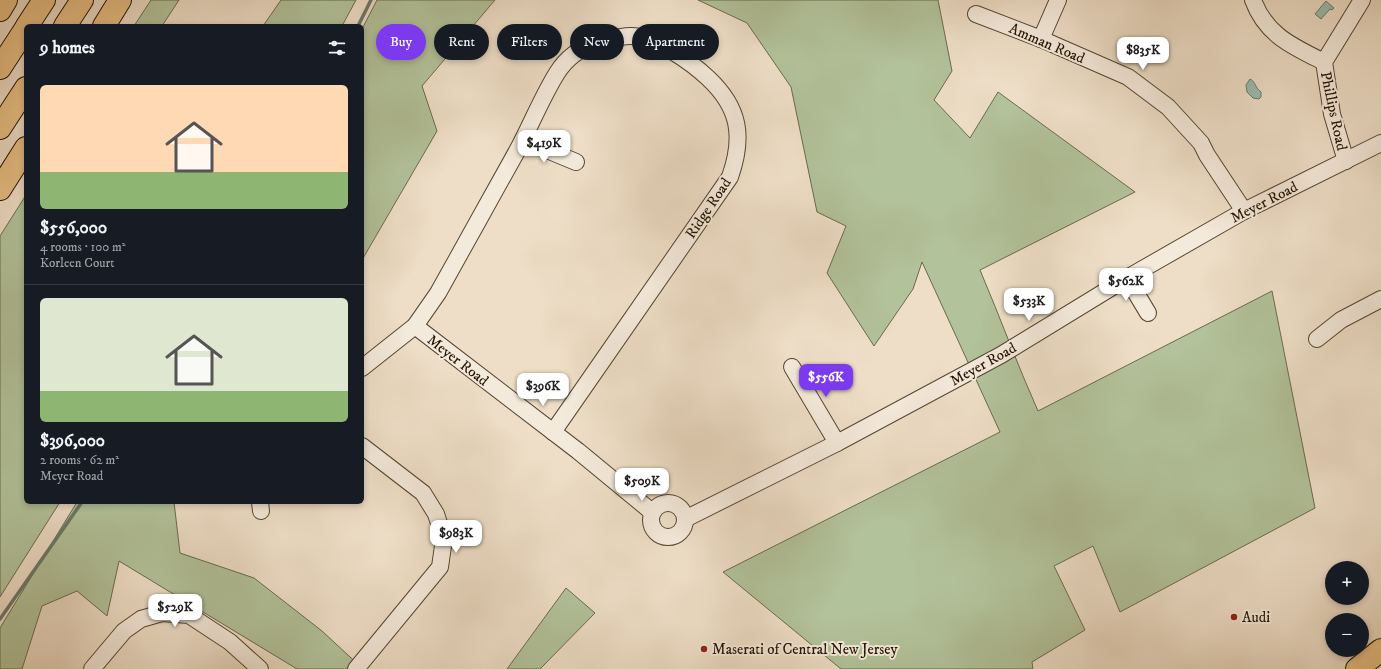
<!DOCTYPE html>
<meta charset="utf-8">
<style>
:root{--surface:#171b24;--page:#20242c;--text:#f1f3f6;--muted:#9ea1a6;--line:#363941;--accent:#7c3aed}
body{margin:0;font-family:"IM FELL DW Pica",serif;background:var(--page);color:var(--text);height:100vh;display:flex;flex-direction:column;font-size:15px;white-space:nowrap}
*{box-sizing:border-box;margin:0}
p{font-size:13px;color:var(--muted)}
.icon{flex:none;width:22px;height:22px;fill:none;stroke:currentColor;stroke-width:2;stroke-linecap:round;stroke-linejoin:round}
.map{position:relative;flex:1;overflow:hidden}
.sheet{position:absolute;left:24px;top:24px;width:340px;height:480px;display:flex;flex-direction:column;background:var(--surface);border-radius:6px;box-shadow:0 2px 6px #0003}
.sheet>*{flex:none}
.top-card{position:absolute;left:376px;top:24px;width:380px;height:36px;display:flex;gap:8px}
.controls{position:absolute;left:1325px;top:561px;display:grid;gap:8px}
.controls a{display:grid;place-items:center;width:44px;height:44px;border-radius:50%;background:var(--surface);box-shadow:0 2px 6px #0003;font-size:20px}
.price{position:absolute;translate:-50% -34px;padding:0 9px;border-radius:8px;background:#fff;color:#222;font-size:13px;line-height:26px;filter:drop-shadow(0 1px 2px #0008)}
.price::after{content:'';position:absolute;left:50%;top:24px;width:12px;height:9px;margin-left:-6px;background:inherit;clip-path:polygon(0 0,100% 0,50% 100%)}
.price.active{background:var(--accent);color:#fff}
ul{padding:0;list-style:none}
li{display:grid;align-content:center;gap:8px;height:212px;padding:0 16px}
li+li{border-top:1px solid var(--line)}
li span{display:grid;place-items:center;height:124px;border-radius:6px;color:#555}
li>.icon{margin-inline-start:auto}
span .icon{width:72px;height:72px;fill:#fffc;stroke-width:1}
li b{font-size:17px}
h2{display:flex;justify-content:space-between;align-items:center;height:48px;padding:0 16px;font-size:17px}
.tag{padding:0 14px;border-radius:18px;background:var(--surface);box-shadow:0 2px 6px #0003;font-size:14px;line-height:36px}
.tag.active{background:var(--accent);color:#fff}
.map>svg:first-child{display:block}
.green{fill:#b2c29a;stroke:#6a6a4e}
.water{fill:#9bbdb0;stroke:#6a796a}
.lines{fill:none;stroke-linecap:round;stroke-linejoin:round}
.stream{stroke:#6a796a;stroke-width:3.5}
.minor-casing{stroke:#544632;stroke-width:18}
.highway-casing{stroke:#211301;stroke-width:24}
.minor{stroke:#f4eadb;stroke-width:16}
.highway{stroke:#e7bf84;stroke-width:22}
.poi-dot{fill:#8f2418;stroke:#f4eadb;stroke-width:1.5}
.labels{text-anchor:middle;stroke-width:4;stroke-linejoin:round;paint-order:stroke}
.street-label{font-size:15px;fill:#211301;stroke:#f4eadb}
.poi-label{font-size:15px;fill:#211301;stroke:#f4eadb;text-anchor:start}
</style>
<div class="map">
<svg width="1381" height="669" viewBox="0 0 1381 669">
<rect width="100%" height="100%" fill="#eedec7"/>
<filter id="stains"><feTurbulence type="fractalNoise" baseFrequency=".005" numOctaves="4"/><feColorMatrix values="0 0 0 0 .2 0 0 0 0 .09 0 0 0 0 .02 0 0 0 .5 -.17"/></filter>
<radialGradient id="worn" r=".72"><stop offset=".6" stop-color="#630" stop-opacity="0"/><stop offset="1" stop-color="#630" stop-opacity=".3"/></radialGradient>
<g class="green">
<path d="M151,0H179L162,26H134Z"/>
<path d="M281,0H356L342,26H263Z"/>
<path d="M377,0H495L422,86L437,131L362,260V29Z"/>
<path d="M698,0H938L952,71L934,100L970,138L998,92L1135,192L980,270C1000,317 1017,364 1038,411L1272,291L1315,508L1120,612L1093,546L1054,566L1085,630L1032,662L1033,669H841L723,572L1000,432L922,262L913,289L874,346L827,273L846,226L817,212L791,87L747,23Z"/>
<path d="M26,195V502H60L0,597V236Z"/>
<path d="M77,502H174L180,553L254,578L322,631L363,669H297L119,561L107,616L77,591L42,606L22,669H0V628Z"/>
<path d="M566,588L595,613L540,669H507Z"/>
</g>
<g class="water">
<path d="M1326,1L1334,8L1332,10L1330,9L1321,19L1315,14Z"/>
<path d="M1250,79C1256,82 1255,88 1261,92V97L1259,99L1253,98L1247,92L1246,85Z"/>
</g>
<g class="lines">
<g class="stream">
<path d="M358,26L371,0"/>
<path d="M0,619L82,502"/>
</g>
<g class="minor-casing">
<g id="minor">
<path d="M1253,0C1266,35 1292,46 1324,62"/>
<path d="M976,14L1041,39L1128,77L1168,107L1201,143L1207,155L1244,211"/>
<path d="M1041,39L1058,0"/>
<path d="M523,140L576,162"/>
<path d="M1346,161L1332,114L1324,62L1362,0"/>
<path d="M1127,278L1148,313"/>
<path d="M415,326L578,451L652,512"/>
<path d="M1317,339L1341,320L1381,299"/>
<path d="M792,367L837,443"/>
<path d="M362,368L415,326L438,293C464,246 491,198 517,151C531,125 542,97 557,73C567,57 580,48 597,43C609,40 621,35 633,36C656,37 692,63 708,78C740,108 744,137 730,177L553,432"/>
<path d="M260,502L261,511"/>
<circle cx="668" cy="520" r="17"/>
<path d="M685,519L837,443L1001,355L1127,278L1244,211L1381,143"/>
<path d="M92,669L124,631L141,619L162,613L189,615L230,642L260,669"/>
<path d="M356,669L440,567L444,539L436,514L423,493L362,446"/>
</g>
</g>
<g class="highway-casing">
<g id="highway">
<path d="M0,10L6,0"/>
<path d="M27,26L44,0"/>
<path d="M65,26L82,0"/>
<path d="M104,26L120,0"/>
<path d="M0,68L26,28"/>
<path d="M0,128L26,88"/>
<path d="M0,189L26,148"/>
<path d="M1357,669L1381,650"/>
</g>
</g>
<use href="#minor" class="minor"/>
<use href="#highway" class="highway"/>
</g>
<g class="poi-dot">
<circle cx="1234" cy="617" r="4"/>
<circle cx="704" cy="649" r="4"/>
</g>
<g class="labels">
<g class="street-label">
<text transform="translate(1047 43) rotate(23)" y="5">Amman Road</text>
<text transform="translate(1334 111) rotate(78)" y="5">Phillips Road</text>
<text transform="translate(1264 202) rotate(-27)" y="5">Meyer Road</text>
<text transform="translate(708 208) rotate(-56)" y="5">Ridge Road</text>
<text transform="translate(458 360) rotate(38)" y="5">Meyer Road</text>
<text transform="translate(983 364) rotate(-29)" y="5">Meyer Road</text>
</g>
<g class="poi-label">
<text x="1242" y="622">Audi</text>
<text x="712" y="654">Maserati of Central New Jersey</text>
</g>
</g>
<rect width="100%" height="100%" filter="url(#stains)"/>
<rect width="100%" height="100%" fill="url(#worn)"/>
</svg>
<div class="controls">
<a>+</a>
<a>−</a>
</div>
<b class="price" style="left:1143px;top:71px">$835K</b>
<b class="price" style="left:544px;top:164px">$419K</b>
<b class="price" style="left:1126px;top:302px">$562K</b>
<b class="price" style="left:1029px;top:322px">$533K</b>
<b class="price active" style="left:826px;top:398px">$556K</b>
<b class="price" style="left:543px;top:407px">$396K</b>
<b class="price" style="left:642px;top:502px">$509K</b>
<b class="price" style="left:456px;top:554px">$983K</b>
<b class="price" style="left:175px;top:628px">$529K</b>
<div class="top-card">
<a class="tag active">Buy</a>
<a class="tag">Rent</a>
<a class="tag">Filters</a>
<a class="tag">New</a>
<a class="tag">Apartment</a>
</div>
<section class="sheet">
<h2>9 homes<svg class="icon" aria-label="filters" viewBox="0 0 24 24"><path d="M4 7h16M4 17h16"/><circle cx="9" cy="7" r="2"/><circle cx="15" cy="17" r="2"/></svg></h2>
<ul>
<li><span style="background:linear-gradient(#ffd9b3 70%,#8fb573 0)"><svg class="icon" aria-label="home" viewBox="0 0 24 24"><path d="M3 11l9-7 9 7M6 9v11h12V9"/></svg></span><div><b>$556,000</b><p>4 rooms · 100 m²</p><p>Korleen Court</p></div></li>
<li><span style="background:linear-gradient(#dfe7d0 75%,#8fb573 0)"><svg class="icon" aria-label="home" viewBox="0 0 24 24"><path d="M3 11l9-7 9 7M6 9v11h12V9"/></svg></span><div><b>$396,000</b><p>2 rooms · 62 m²</p><p>Meyer Road</p></div></li>
</ul>
</section>
</div>
